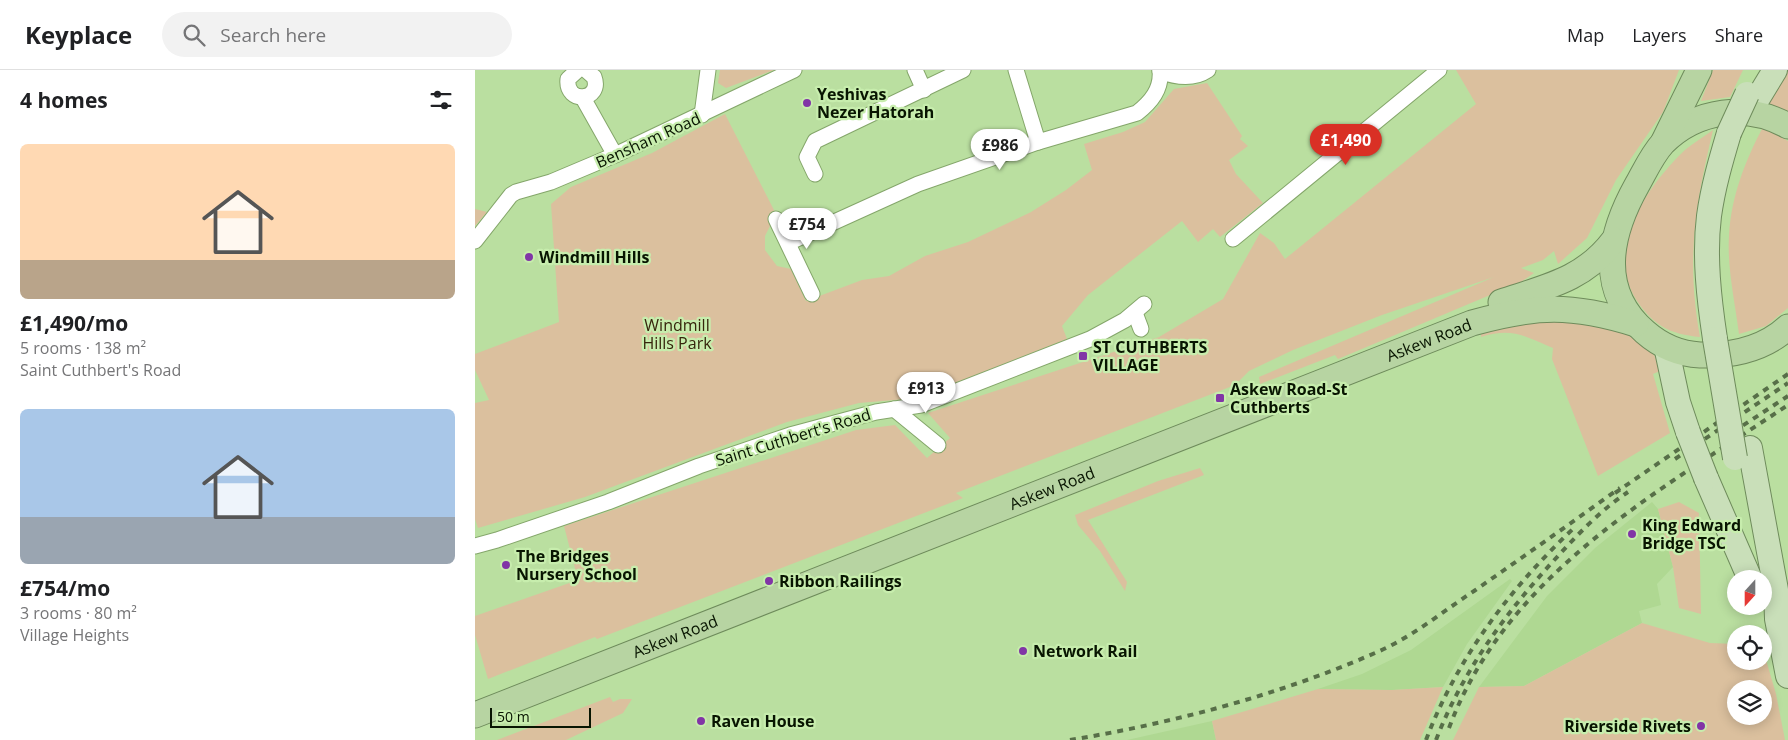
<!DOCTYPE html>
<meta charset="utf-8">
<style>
:root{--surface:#fff;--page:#f2f2f2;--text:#202124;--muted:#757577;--line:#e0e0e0;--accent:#d93025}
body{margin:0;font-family:"Open Sans",sans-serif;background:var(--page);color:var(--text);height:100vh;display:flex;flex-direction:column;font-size:19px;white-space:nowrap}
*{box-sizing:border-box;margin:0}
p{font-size:16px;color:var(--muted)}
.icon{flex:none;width:28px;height:28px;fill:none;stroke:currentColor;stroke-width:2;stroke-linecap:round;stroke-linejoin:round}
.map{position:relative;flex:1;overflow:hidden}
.sheet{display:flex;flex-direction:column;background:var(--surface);width:475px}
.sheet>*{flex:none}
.needle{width:32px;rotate:201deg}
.controls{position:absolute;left:1252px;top:500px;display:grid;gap:10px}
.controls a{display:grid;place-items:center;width:45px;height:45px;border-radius:50%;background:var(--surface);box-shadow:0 2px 12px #0003;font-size:25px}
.scale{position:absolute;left:15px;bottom:12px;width:101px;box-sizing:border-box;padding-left:5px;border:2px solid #081501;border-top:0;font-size:14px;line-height:18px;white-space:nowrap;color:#081501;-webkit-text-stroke:4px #c7edad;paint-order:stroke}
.price{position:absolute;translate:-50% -42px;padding:0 11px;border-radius:18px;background:#fff;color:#222;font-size:16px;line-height:32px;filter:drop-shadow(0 1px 2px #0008)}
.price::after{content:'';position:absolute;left:50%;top:30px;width:15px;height:11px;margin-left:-8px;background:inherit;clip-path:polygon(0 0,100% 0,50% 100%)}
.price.current{background:var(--accent);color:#fff}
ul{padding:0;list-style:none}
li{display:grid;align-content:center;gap:10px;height:265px;padding:0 20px}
li span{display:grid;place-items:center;height:155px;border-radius:8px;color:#555}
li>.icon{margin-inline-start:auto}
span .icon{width:90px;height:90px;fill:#fffc;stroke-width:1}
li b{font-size:21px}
h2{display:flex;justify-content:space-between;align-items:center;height:60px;padding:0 20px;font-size:21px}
header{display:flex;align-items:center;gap:30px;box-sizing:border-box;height:70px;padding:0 25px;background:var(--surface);border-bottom:1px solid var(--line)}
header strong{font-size:24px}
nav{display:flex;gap:28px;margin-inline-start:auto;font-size:18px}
.search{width:350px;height:45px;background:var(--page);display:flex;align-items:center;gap:12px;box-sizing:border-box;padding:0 18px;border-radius:28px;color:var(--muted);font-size:19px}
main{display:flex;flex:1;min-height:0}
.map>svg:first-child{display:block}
.built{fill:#afd892}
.green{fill:#dbc09e;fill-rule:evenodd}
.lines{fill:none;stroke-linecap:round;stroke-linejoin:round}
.minor-casing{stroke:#84a66a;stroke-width:17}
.primary-casing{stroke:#6e8b5b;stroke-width:26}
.trunk-casing{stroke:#6e8b5b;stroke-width:27}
.minor{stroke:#fff;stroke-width:15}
.primary{stroke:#c9dfb9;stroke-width:24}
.trunk{stroke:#b7d4a2;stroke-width:25}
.rail{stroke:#576f48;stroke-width:4;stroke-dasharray:6 6;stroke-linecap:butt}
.primary-bridge-casing{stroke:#6e8b5b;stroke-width:26;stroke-linecap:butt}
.primary-bridge{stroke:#c9dfb9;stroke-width:24}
.poi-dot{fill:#8135a6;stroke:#c7edad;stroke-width:2}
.labels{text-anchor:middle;stroke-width:4.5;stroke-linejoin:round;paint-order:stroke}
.poi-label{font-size:16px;font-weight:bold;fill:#081501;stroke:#c7edad;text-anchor:start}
.street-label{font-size:16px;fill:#081501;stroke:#c7edad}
.park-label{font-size:16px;fill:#37250c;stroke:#c7edad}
</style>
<header>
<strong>Keyplace</strong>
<div class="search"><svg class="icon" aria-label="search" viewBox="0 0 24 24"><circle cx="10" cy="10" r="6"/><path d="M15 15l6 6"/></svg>Search here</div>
<nav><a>Map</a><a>Layers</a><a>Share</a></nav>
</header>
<main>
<section class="sheet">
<h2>4 homes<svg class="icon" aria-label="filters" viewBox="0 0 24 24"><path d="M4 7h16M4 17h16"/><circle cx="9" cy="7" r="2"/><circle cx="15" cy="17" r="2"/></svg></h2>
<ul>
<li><span style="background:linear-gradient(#ffd9b3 75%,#b9a48a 0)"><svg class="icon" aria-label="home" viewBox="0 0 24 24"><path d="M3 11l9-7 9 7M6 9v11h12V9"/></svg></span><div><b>£1,490/mo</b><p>5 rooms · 138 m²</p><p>Saint Cuthbert's Road</p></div></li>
<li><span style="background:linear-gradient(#a9c7e8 70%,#9aa5b1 0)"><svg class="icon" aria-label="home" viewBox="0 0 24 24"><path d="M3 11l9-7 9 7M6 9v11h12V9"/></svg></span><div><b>£754/mo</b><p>3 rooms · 80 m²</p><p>Village Heights</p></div></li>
</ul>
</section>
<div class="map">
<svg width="1313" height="670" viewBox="0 0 1313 670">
<rect width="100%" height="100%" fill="#badfa0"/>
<g class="built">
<path d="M1177,432L1183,439L1198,497L1182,514L1186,535L1164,541L1167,553L1049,616L1004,617L1072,526L1120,478Z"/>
<path d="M1035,509L1037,511L992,574L968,617L917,620L843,619L887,604L936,580Z"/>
<path d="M737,651L741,670H652Z"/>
</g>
<g class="green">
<path d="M245,0H299L251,18L243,13Z"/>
<path d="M981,0H1204L1188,42L1141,110L1112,168L1083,194L1079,181L1068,190L1046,198L1059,203L1046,212L863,289L860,285L785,314L784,307L1019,207L907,245L818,280L774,301L760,315L481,423L488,428L122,569L120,567L13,609L0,565V546L103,510L89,456L381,360L420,355L452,388L475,368L453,343L684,267L748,229L785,163L799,173L810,189L1001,34Z"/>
<path d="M1238,0H1268L1255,27L1226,31Z"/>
<path d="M1311,0H1313V43L1293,34Z"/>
<path d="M732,13L767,66L765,69L773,76L754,90L761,104L788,133L745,167L738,159L723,172L707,151L613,225L587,256L592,269L443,328L384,333L312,352L110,427L3,458L0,449V333L14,330L0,300V284L84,252L76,134L96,117L177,83L250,44L301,144L290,166V180L302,196L316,199L331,231L387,210L414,206L450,186L493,172L556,142L591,120L617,100L609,74L648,62L670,52L699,19Z"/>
<path d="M1288,57L1313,71V238L1291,256L1264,264C1260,232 1252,198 1254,166C1256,127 1270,91 1288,57Z"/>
<path d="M1238,60C1220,136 1211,190 1225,267C1195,264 1179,256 1162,231C1128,180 1172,116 1210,80C1218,73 1229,67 1238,60Z"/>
<path d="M0,139L12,142L0,156Z"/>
<path d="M1082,248C1121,256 1172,258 1187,300L1178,304L1195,363L1123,406L1077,289L1078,278C1049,266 1037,257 1006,267V258Z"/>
<path d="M725,398L729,405L613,450L652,512L650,521L625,481L603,455L600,445L683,411Z"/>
<path d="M1204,432L1224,443L1226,544L1204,538L1198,497L1183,439Z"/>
<path d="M1167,553L1235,573L1261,574V591H1289V583L1301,624L1310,670H978L1004,617L1049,616ZM1261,619H1289V646H1261Z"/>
<path d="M968,617L945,670H741L737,651L843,619L917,620Z"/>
<path d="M135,627L138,632L145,629H157L148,643L91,670H22Z"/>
</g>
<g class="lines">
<g class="minor-casing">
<g id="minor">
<path d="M103,0L93,9C90,35 128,31 119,7L111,0"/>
<path d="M440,0L449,20"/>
<path d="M541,0L563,72"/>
<path d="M685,1C700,7 718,10 733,0"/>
<path d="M108,28L140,85"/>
<path d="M227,45L233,0"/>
<path d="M340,104L332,87L340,71L488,0"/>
<path d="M301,149L337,224"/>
<path d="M758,169L964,0"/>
<path d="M0,171L36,125L41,122L76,112L140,85L319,0"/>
<path d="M313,173L443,114L563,72L662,43C676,32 687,19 685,0"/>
<path d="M660,243L666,259"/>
<path d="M419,339L463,375"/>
<path d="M0,476L22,470L133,432L224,396L315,365L401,342L446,335L615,269L650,250L669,234"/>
</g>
</g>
<g class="primary-casing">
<g id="primary">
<path d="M1283,28L1300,0"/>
<path d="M1240,269C1234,229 1229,186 1234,146C1238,117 1246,90 1254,63"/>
<path d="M1191,276L1203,332L1213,362"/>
<path d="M1275,378L1301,520L1302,549L1313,606"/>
<path d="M1231,408L1275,509"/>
</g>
</g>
<g class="trunk-casing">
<g id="trunk">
<path d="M1313,56C1272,33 1222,39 1188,73C1177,85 1170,101 1162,115C1134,165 1122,220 1170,262C1186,276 1205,284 1225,285C1257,286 1289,279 1313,257"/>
<path d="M1189,71L1224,0"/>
<path d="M1026,232C1071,217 1109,210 1139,170"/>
<path id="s1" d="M0,645L997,253C1061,235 1097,234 1161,254"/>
</g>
</g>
<use href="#minor" class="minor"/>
<use href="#primary" class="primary"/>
<use href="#trunk" class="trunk"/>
<g class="rail">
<path d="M1258,362L1313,326"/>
<path d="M1200,389L1313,313"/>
<path d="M1140,423L1313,304"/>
<path d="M974,658C1031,504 1184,421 1313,335"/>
<path d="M595,670C698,653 804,625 900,583C936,568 967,542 999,521C1048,487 1096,453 1145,418"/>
<path d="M951,670C982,588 1036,517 1100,457"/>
<path d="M961,670C988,600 1032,541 1083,486C1104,463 1127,439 1153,422"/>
</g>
<g class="primary-bridge-casing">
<g id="primary-bridge">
<path d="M1254,63L1272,24"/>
<path d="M1240,269L1260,388"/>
<path d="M1213,362L1231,408"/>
</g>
</g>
<use href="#primary-bridge" class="primary-bridge"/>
</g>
<g class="poi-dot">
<circle cx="332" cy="33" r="5"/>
<circle cx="54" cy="187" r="5"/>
<rect x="603" y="281" width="10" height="10" rx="2.5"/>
<rect x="740" y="323" width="10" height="10" rx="2.5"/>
<circle cx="1157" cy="464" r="5"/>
<circle cx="31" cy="495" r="5"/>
<circle cx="294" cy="511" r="5"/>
<circle cx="548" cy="581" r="5"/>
<circle cx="226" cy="651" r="5"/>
<circle cx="1226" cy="656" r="5"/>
</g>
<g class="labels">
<g class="poi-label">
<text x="342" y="30">Yeshivas<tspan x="342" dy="18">Nezer Hatorah</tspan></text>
<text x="64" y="193">Windmill Hills</text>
<text x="618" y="283">ST CUTHBERTS<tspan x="618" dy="18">VILLAGE</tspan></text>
<text x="755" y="325">Askew Road-St<tspan x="755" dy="18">Cuthberts</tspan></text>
<text x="1167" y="461">King Edward<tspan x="1167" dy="18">Bridge TSC</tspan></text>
<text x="41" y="492">The Bridges<tspan x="41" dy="18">Nursery School</tspan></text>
<text x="304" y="517">Ribbon Railings</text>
<text x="558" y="587">Network Rail</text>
<text x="236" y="657">Raven House</text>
<text x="1216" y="662" text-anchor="end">Riverside Rivets</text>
</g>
<g class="street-label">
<text transform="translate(173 70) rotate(-24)" y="6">Bensham Road</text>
<text dy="6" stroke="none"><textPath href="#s1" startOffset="1025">Askew Road</textPath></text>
<text transform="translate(318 367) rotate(-17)" y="6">Saint Cuthbert's Road</text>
<text dy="6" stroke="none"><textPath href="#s1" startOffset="620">Askew Road</textPath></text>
<text dy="6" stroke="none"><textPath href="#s1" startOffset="215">Askew Road</textPath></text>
</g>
<g class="park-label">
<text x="202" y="261">Windmill<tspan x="202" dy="18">Hills Park</tspan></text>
</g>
</g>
</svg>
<div class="controls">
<a><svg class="needle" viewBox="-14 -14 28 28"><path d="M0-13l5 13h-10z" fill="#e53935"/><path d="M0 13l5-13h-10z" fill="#757577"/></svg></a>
<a><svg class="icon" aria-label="locate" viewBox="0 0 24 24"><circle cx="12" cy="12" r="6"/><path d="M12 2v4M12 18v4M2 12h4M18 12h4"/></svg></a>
<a><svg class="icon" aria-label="layers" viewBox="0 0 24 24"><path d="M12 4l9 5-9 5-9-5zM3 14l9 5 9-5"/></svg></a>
</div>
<div class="scale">50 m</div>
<b class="price current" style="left:871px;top:96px">£1,490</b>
<b class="price" style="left:525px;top:101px">£986</b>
<b class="price" style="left:332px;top:180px">£754</b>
<b class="price" style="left:451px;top:344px">£913</b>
</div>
</main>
